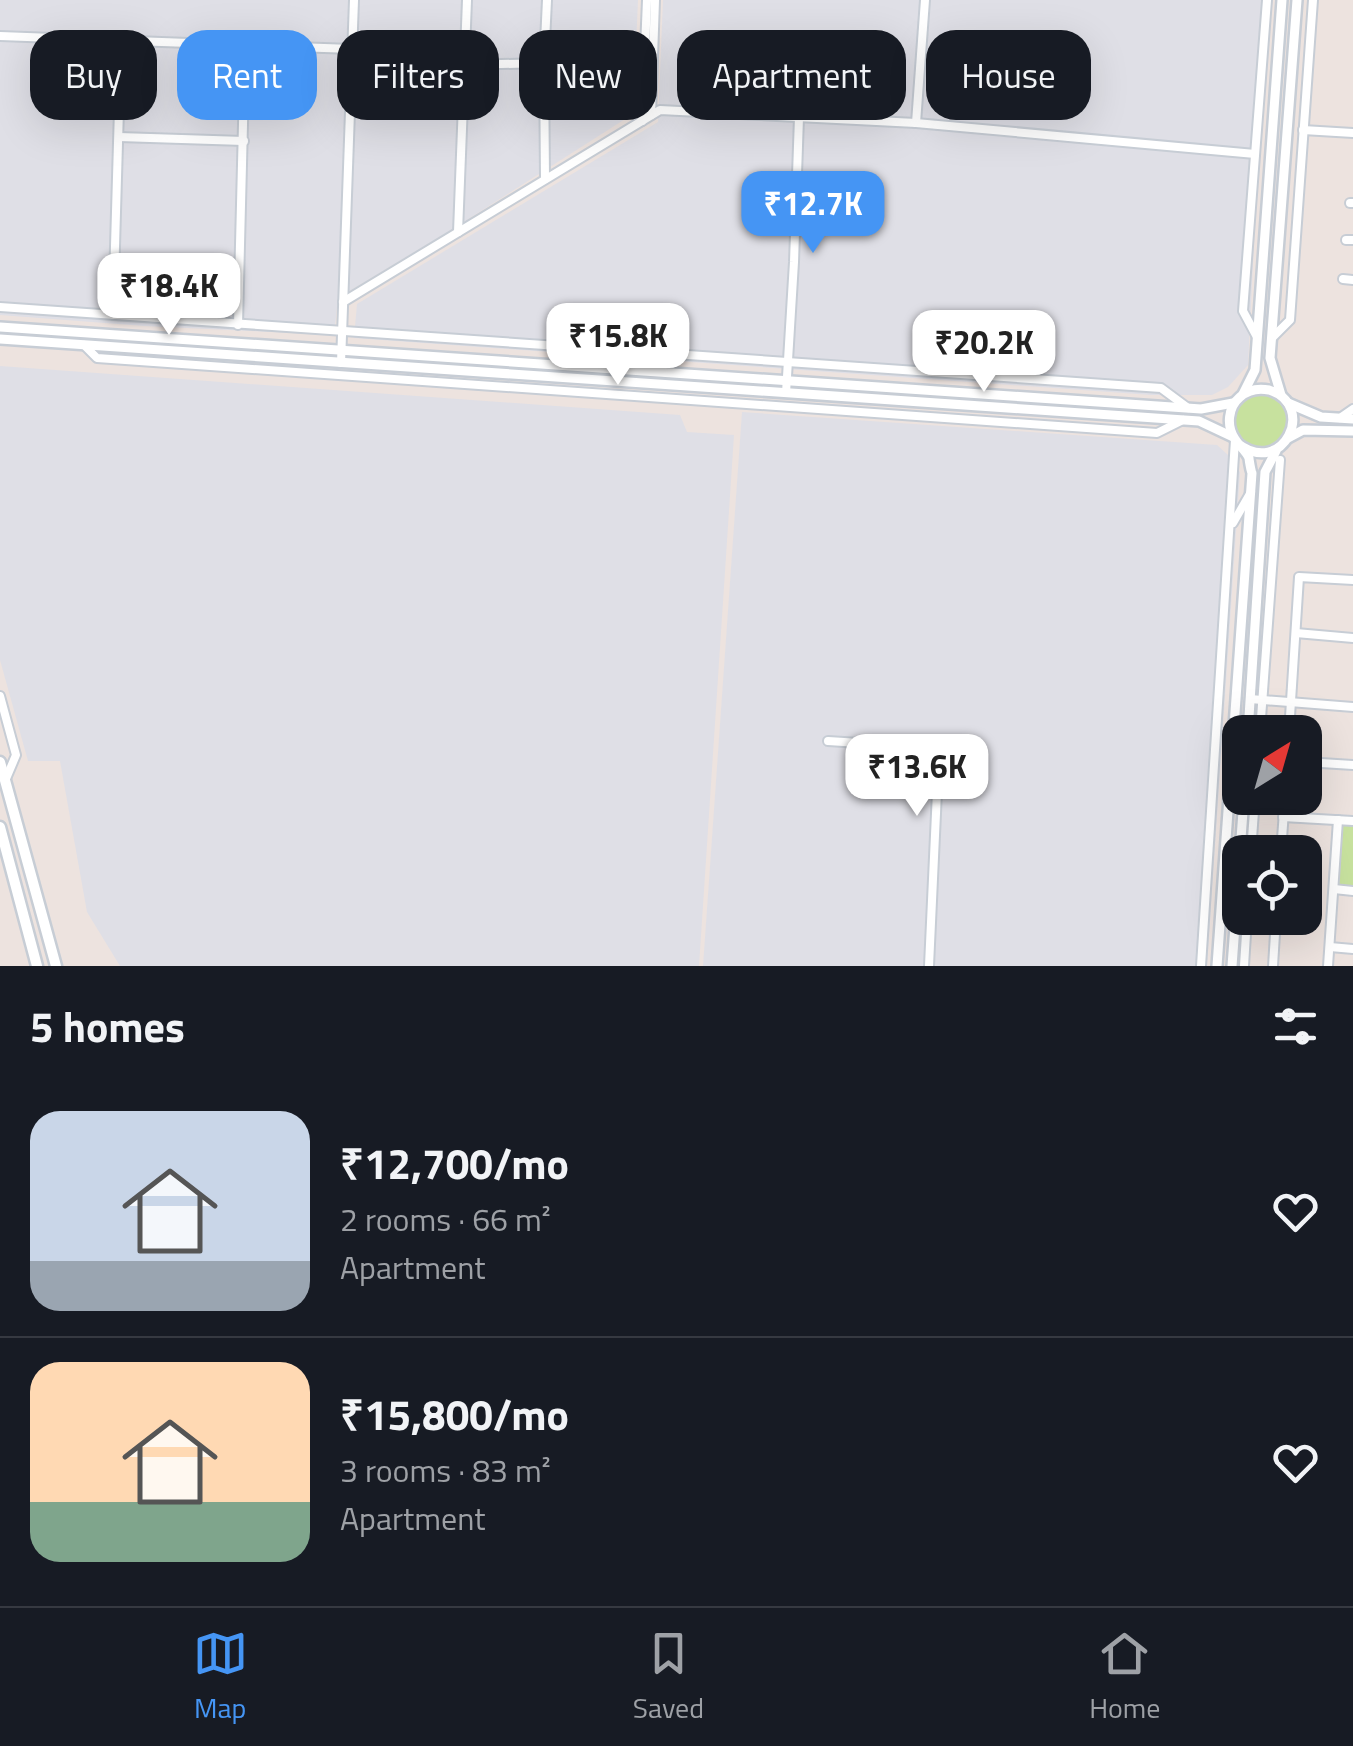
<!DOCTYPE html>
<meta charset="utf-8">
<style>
:root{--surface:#171b24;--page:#20242c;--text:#f1f3f6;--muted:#9ea1a6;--line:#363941;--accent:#4595f4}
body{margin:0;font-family:"Titillium Web",sans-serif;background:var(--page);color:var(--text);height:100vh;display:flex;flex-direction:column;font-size:38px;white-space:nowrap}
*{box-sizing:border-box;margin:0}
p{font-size:32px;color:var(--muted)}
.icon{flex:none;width:55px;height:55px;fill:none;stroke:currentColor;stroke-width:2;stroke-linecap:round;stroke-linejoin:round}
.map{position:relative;height:966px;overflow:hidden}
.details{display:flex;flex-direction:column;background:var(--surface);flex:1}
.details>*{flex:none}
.hud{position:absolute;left:30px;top:30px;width:1295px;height:90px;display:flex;gap:20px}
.needle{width:65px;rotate:37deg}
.tools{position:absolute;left:1222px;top:715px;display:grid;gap:20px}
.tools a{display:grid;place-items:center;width:100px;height:100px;border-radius:20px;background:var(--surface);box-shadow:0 10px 40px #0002;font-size:50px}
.price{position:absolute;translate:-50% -85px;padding:0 22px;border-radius:20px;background:#fff;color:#222;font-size:32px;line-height:65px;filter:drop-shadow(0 2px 5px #0008)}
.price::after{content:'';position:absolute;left:50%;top:60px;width:30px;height:22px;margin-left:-15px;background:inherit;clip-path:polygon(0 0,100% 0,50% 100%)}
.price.selected{background:var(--accent);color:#fff}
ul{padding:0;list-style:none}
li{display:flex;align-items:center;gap:30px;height:250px;padding:0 30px}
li+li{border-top:2px solid var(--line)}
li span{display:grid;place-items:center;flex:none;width:280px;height:200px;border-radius:30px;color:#555}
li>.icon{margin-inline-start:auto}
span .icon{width:120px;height:120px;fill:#fffc;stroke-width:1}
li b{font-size:42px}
h2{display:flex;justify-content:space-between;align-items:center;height:120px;padding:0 30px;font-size:42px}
.chip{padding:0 35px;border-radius:30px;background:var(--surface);box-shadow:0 10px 40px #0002;font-size:35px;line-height:90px}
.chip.selected{background:var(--accent);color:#fff}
.tabs{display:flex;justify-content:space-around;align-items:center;height:140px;border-top:2px solid var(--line);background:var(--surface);font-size:28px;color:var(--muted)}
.tabs a{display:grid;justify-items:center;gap:5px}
.tabs .selected{color:var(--accent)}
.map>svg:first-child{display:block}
.industrial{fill:#dfdfe6}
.green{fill:#c7e19e}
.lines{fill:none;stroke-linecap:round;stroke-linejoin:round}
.minor-casing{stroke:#c7cdd5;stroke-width:12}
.tertiary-casing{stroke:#c7cdd5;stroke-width:14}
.secondary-casing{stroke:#c7cdd5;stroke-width:15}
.minor{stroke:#fff;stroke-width:8}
.tertiary{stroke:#fff;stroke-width:9}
.secondary{stroke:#fff;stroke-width:10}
</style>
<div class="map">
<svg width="1353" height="966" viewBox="0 0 1353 966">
<rect width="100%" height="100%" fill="#ede3df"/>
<g class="industrial">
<path d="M0,0H638L633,114L451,230L338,298L334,335L144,326L0,315Z"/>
<path d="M663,0H1266L1248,365L1228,387L1212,395H1151L354,338L357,304L658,122Z"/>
<path d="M0,366L680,415L687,432L734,435L699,966H120L87,912L60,761H28L0,660Z"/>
<path d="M742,412L1217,445L1228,455L1240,472L1207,966H703Z"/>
</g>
<g class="green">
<circle cx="1261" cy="421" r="26"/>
<path d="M1343,826H1353V887L1339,886Z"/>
</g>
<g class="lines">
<g class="minor-casing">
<g id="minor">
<path d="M0,36L352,49"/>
<path d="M465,65L544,63"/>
<path d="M651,115L655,0"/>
<path d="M642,121L647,0"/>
<path d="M916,123L925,0"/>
<path d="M1303,130L1353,133"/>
<path d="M119,137L244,141"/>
<path d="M545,179L544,63L547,0"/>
<path d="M1350,203H1353"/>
<path d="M458,232L467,0"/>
<path d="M1346,240H1353"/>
<path d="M1343,279L1353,280"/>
<path d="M343,302L660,110L916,123L1255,154"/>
<path d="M0,307L1161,388L1188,408"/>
<path d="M113,315L121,40"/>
<path d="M238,325L245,44"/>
<path d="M1257,337L1243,311L1267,0"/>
<path d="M1272,338L1290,320L1313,0"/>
<path d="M84,345L97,358L1157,433L1183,420"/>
<path d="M341,363L354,0"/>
<path d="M786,393L794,262L799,117"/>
<path d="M1340,418L1353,409"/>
<path d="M1233,523L1251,492"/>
<path d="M1296,633L1353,638"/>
<path d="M0,696L16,755L5,781"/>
<path d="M1250,699L1353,707"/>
<path d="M1260,732L1280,460"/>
<path d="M1289,732L1299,577L1353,580"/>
<path d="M828,741L939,748L929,966"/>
<path d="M1305,762L1353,765"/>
<path d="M1283,817L1353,821"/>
<path d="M1251,852L1255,798"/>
<path d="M1281,852L1285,798"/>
<path d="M1334,889L1353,891"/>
<path d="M1330,947L1353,949"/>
<path d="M1201,966L1235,440"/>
<path d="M1244,966L1247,918"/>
<path d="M1273,966L1276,918"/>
<path d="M1328,966L1338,820"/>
</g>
</g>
<g class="tertiary-casing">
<g id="tertiary">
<path d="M0,327L1201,409L1233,403"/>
<path d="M0,339L1199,421L1233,437"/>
<path d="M1243,394L1255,370L1282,0"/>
<path d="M1281,395L1270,358L1297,0"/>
<path d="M1288,403L1321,417L1353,419"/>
<path d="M1288,438L1303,430L1353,431"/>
<path d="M1248,732L1265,472L1276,451"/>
<path d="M1240,852L1244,798"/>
<path d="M1217,966L1252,473C1251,472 1249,459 1249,458C1246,451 1239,446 1235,439C1226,426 1228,407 1240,397C1248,390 1259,388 1269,390C1318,405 1283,479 1237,443"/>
<path d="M1232,966L1240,859"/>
</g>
</g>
<g class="secondary-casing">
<g id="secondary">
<path d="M0,762L56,966"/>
<path d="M0,827L37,966"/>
</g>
</g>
<use href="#minor" class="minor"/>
<use href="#tertiary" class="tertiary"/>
<use href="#secondary" class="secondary"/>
</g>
</svg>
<div class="tools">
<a><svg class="needle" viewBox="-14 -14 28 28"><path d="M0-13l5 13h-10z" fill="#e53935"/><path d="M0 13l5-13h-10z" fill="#9ea1a6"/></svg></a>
<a><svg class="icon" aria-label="locate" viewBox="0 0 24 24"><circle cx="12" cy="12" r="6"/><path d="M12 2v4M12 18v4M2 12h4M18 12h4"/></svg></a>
</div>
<b class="price selected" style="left:813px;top:256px">₹12.7K</b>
<b class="price" style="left:169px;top:338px">₹18.4K</b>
<b class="price" style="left:618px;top:388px">₹15.8K</b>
<b class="price" style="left:984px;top:395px">₹20.2K</b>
<b class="price" style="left:917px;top:819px">₹13.6K</b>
<div class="hud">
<a class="chip">Buy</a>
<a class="chip selected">Rent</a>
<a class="chip">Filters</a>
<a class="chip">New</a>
<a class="chip">Apartment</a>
<a class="chip">House</a>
</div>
</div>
<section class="details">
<h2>5 homes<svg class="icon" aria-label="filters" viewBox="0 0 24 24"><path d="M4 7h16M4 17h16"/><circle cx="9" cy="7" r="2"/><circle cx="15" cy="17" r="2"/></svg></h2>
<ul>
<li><span style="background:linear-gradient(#c9d6e8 75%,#9aa5b1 0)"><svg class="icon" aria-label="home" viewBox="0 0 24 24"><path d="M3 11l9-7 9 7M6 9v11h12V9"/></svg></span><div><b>₹12,700/mo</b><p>2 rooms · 66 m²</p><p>Apartment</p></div><svg class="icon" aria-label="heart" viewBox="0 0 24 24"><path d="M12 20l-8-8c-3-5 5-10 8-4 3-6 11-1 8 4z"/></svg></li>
<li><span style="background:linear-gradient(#ffd9b3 70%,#7fa58c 0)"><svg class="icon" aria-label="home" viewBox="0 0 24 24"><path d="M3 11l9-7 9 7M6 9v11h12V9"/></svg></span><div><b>₹15,800/mo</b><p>3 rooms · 83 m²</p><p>Apartment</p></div><svg class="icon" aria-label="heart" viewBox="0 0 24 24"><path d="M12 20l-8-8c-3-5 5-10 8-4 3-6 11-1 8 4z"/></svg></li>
</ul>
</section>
<nav class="tabs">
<a class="selected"><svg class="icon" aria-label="map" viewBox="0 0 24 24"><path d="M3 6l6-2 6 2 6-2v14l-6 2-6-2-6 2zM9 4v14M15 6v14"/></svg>Map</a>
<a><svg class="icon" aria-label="saved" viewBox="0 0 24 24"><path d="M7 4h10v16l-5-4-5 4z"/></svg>Saved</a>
<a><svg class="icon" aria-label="home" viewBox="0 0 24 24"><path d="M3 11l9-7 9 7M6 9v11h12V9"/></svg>Home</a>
</nav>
